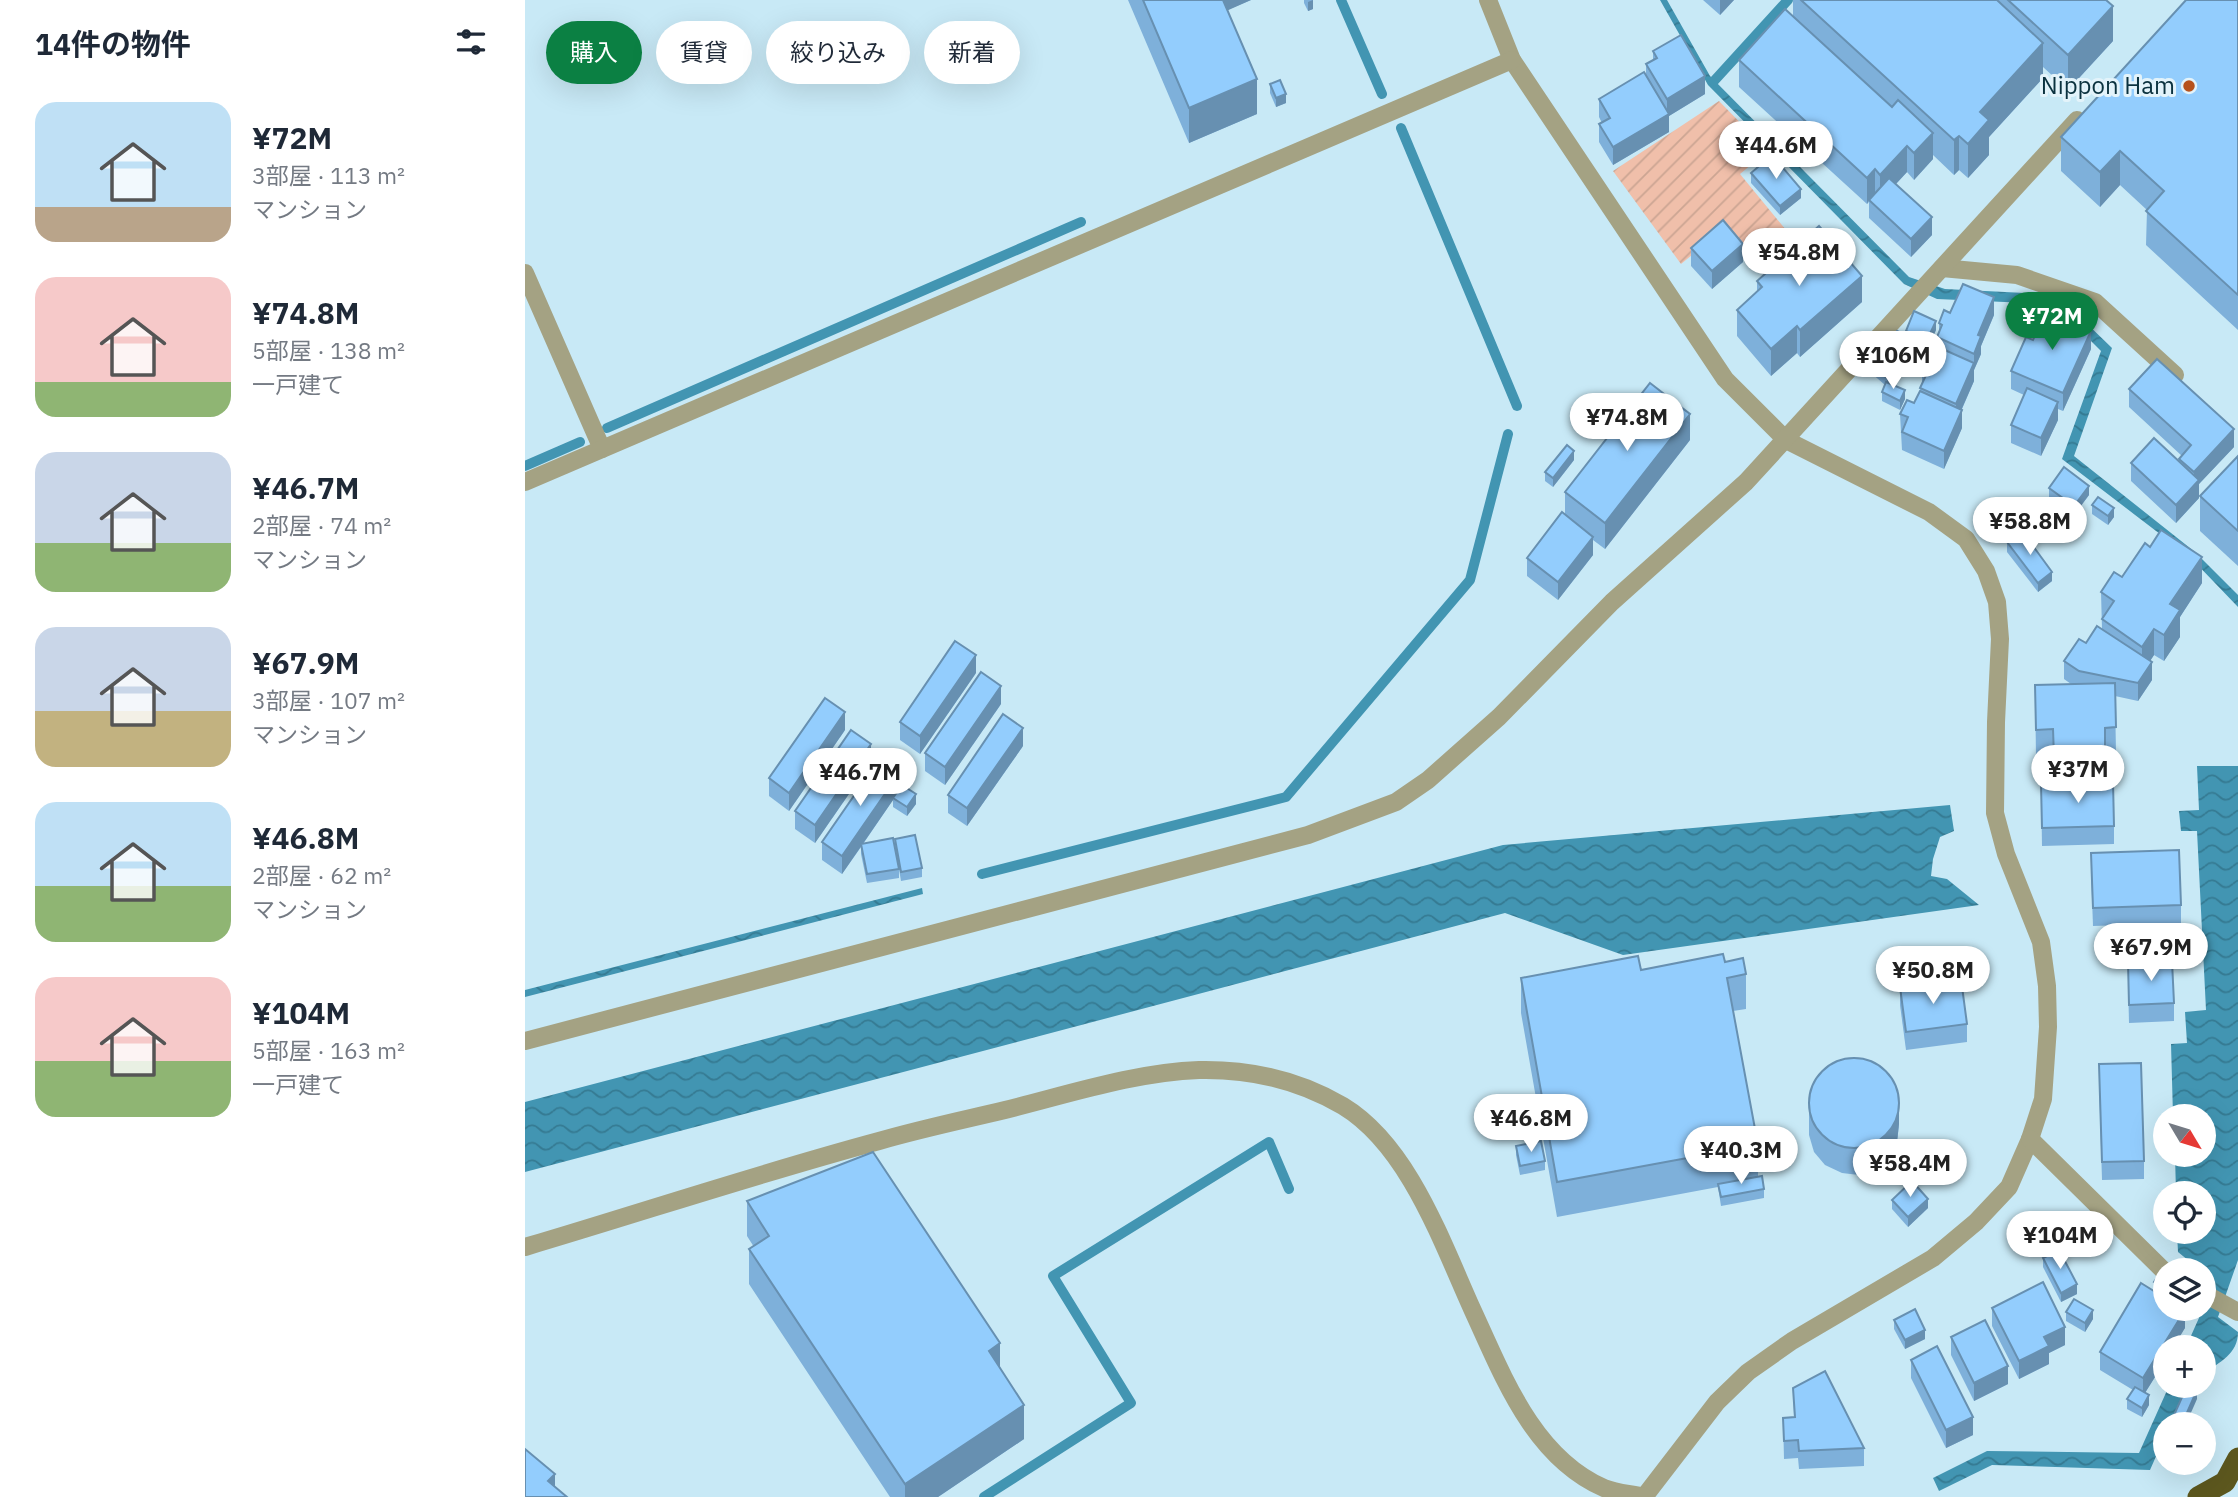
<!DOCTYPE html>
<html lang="ja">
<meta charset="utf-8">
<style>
:root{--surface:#fff;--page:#f2f2f3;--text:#1f2937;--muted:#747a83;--accent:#0b8043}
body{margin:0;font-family:"IBM Plex Sans","Noto Sans JP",sans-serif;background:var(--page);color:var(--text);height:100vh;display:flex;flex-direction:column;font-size:26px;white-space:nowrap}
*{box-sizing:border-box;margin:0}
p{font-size:23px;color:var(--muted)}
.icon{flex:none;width:38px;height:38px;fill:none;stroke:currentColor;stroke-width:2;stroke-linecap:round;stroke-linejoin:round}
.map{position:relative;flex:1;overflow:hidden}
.sheet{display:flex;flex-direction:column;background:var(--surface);width:525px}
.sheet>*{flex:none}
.banner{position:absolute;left:21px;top:21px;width:665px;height:63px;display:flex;gap:14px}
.needle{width:46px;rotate:128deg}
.tools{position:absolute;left:1628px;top:1104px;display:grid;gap:14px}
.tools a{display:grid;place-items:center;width:63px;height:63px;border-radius:50%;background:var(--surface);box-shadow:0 7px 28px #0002;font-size:35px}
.price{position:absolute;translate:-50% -60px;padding:0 16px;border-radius:24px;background:#fff;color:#222;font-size:23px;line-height:46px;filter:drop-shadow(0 2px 4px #0008)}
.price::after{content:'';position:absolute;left:50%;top:42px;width:21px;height:16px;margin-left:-10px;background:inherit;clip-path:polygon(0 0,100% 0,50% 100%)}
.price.current{background:var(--accent);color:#fff}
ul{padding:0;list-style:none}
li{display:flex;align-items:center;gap:21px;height:175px;padding:0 35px}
li span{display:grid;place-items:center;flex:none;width:196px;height:140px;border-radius:21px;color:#555}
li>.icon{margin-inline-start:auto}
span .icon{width:84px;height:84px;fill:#fffc;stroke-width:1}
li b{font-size:30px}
h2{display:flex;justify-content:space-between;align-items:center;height:84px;padding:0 35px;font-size:30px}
.pill{padding:0 24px;border-radius:32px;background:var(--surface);box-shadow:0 7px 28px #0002;font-size:24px;line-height:63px}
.pill.current{background:var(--accent);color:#fff}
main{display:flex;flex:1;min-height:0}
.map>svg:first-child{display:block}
.garden{fill:url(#garden-furrows)}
.water{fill:url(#water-waves)}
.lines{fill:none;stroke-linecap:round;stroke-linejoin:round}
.stream{stroke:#4295b2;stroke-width:10}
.minor{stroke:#a4a283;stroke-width:18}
.highway{stroke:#5c571e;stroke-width:21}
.wall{fill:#7eb0da}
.shaded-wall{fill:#6790b1}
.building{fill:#93cdfd;stroke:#6790b1;stroke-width:2}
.poi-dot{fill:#b6521d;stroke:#e3f3fa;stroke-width:2.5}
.labels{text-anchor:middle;stroke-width:6;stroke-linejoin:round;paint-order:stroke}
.poi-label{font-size:24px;fill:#0b323f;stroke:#e3f3fa;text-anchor:end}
</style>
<main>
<section class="sheet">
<h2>14件の物件<svg class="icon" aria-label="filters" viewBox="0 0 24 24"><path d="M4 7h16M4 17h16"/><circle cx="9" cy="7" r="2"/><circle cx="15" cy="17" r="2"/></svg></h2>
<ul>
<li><span style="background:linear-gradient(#bfe0f5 75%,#b9a48a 0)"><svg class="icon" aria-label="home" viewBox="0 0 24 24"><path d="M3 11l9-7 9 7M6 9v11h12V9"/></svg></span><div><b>¥72M</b><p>3部屋 · 113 m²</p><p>マンション</p></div></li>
<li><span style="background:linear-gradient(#f6c9c9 75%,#8fb573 0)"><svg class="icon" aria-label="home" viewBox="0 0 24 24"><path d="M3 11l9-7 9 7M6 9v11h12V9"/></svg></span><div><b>¥74.8M</b><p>5部屋 · 138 m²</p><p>一戸建て</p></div></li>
<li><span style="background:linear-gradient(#c9d6e8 65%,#8fb573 0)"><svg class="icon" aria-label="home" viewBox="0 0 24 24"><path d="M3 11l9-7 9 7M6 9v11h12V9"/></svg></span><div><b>¥46.7M</b><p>2部屋 · 74 m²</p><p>マンション</p></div></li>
<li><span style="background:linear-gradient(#c9d6e8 60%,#c2b280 0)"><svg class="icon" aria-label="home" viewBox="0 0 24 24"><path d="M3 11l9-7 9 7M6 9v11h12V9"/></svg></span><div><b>¥67.9M</b><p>3部屋 · 107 m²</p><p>マンション</p></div></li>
<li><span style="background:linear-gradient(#bfe0f5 60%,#8fb573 0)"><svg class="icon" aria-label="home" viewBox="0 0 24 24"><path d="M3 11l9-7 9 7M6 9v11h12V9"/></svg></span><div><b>¥46.8M</b><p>2部屋 · 62 m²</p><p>マンション</p></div></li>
<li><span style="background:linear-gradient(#f6c9c9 60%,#8fb573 0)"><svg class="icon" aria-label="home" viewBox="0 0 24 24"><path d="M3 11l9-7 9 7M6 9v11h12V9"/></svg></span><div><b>¥104M</b><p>5部屋 · 163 m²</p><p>一戸建て</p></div></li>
</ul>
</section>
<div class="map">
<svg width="1713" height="1497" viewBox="0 0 1713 1497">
<defs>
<pattern id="garden-furrows" width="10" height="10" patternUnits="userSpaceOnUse" patternTransform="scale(1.75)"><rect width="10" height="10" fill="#f0bfaa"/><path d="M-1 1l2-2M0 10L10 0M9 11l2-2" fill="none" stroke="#cca593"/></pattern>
<pattern id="water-waves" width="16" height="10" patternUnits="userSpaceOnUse" patternTransform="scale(1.75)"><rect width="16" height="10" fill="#4295b2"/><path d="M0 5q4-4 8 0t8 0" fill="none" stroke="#357a92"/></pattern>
</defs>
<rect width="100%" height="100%" fill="#c8e9f6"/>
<path class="garden" d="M1194,101L1243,151L1215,174L1261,230L1225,259L1200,228L1156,264L1088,171Z"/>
<g class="water">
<path d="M1135,0H1142L1185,76L1384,277L1420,289L1500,293L1518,303L1555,317L1587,348L1549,456L1670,552L1713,595V607L1665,557L1537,459L1576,351L1557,332L1502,303L1412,299L1379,284L1183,85Z"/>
<path d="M1672,766H1713V1260L1693,1317L1713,1332C1713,1354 1695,1362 1678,1374V1348L1661,1347L1690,1282L1653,1252L1652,1232H1678V1194L1651,1193L1650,1155H1678V1116H1648L1646,1044L1662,1043L1660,1012L1681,1010L1672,831H1656L1654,811L1674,810Z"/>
<path d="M1425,805L1429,831L1415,837L1408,859L1406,876L1422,879L1454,905L1098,955L980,913L0,1172V1102L978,845Z"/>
<path d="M397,888L398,894L0,997V990Z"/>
<path d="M1644,1386H1662L1645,1424H1640V1436L1625,1470L1467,1465L1414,1491L1408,1478L1462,1451L1614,1453Z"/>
</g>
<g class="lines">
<g class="stream">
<path d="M816,0L857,94"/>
<path d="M1189,81L1263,0"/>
<path d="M876,128L992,406"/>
<path d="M82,428L556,222"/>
<path d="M0,466L55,442"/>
<path d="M457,874L761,797L945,580L983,434"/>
<path d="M459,1497L606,1403L528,1276L744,1142L764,1189"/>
</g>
<g class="minor">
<path d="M963,0L987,60L1200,379L1261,440L1404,512L1441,539L1461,571L1472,602L1475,639L1471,722L1470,813L1481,854L1516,942L1522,986L1523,1027L1518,1099L1505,1139L1484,1187L1451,1222L1408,1258L1267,1341L1223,1372L1192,1402L1119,1497"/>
<path d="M1417,268L1492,275L1570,302L1650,375"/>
<path d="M0,273L77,449"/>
<path d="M0,482L987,60"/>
<path d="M0,1041L783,835L871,802L903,780L974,717L1087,602L1221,482L1552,120"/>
<path d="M1505,1139L1640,1272"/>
<path d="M0,1247C118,1212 235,1173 354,1141C395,1129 438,1120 480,1110C541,1095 611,1072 674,1070C724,1069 774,1080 818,1106C884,1146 917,1243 948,1311C978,1376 1008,1457 1079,1488C1091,1493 1107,1494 1119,1497"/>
<path d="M1678,1293L1713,1312"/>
</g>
<path class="highway" d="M1673,1497L1700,1482L1713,1458"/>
</g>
<g class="wall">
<path d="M603,0H726L702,10L732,114L664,143Z"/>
<path d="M779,0H788V9L783,11L779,3Z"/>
<path d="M1178,0H1209L1195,15Z"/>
<path d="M1268,0H1581L1588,41L1543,90L1518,67V78L1464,137V155L1443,178L1434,170L1429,175L1408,155V159L1389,180L1382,172L1371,184L1407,235L1386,257L1344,218V202L1342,204L1214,87V60L1268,16Z"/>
<path d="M1713,0V330L1621,245L1622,210L1595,185L1575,207L1536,171V137Z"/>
<path d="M1128,51L1180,94L1144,116V132L1088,165L1074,142V124L1077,123L1074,117V99L1121,76V64L1128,60Z"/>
<path d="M745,84L761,103L751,107L745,93Z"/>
<path d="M1226,173L1276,198L1255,215L1226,183Z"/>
<path d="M1166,248L1218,262L1187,289L1166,266Z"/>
<path d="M1232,281L1337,302L1275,357L1272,353L1246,376L1212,336V310L1232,292Z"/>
<path d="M1425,313L1469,315L1456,346V354L1449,370V381L1437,409V428L1419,469L1377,450L1375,414L1389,403L1395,392V388L1397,383V368L1408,358L1412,351V337L1414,333V323Z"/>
<path d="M1411,330L1402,349L1393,345V349L1388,361L1367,352V343L1381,335V331Z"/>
<path d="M1508,340L1566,349L1538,411L1533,409V420L1516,456L1486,443V425L1499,395L1486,389V371Z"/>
<path d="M1345,363L1370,377L1365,383L1380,399L1375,410L1357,401V392L1360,385L1345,372Z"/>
<path d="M1604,389L1709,447L1674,484V498L1651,523L1606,481V463L1654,461V459L1657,456L1604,407Z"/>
<path d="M1165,440L1080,549L1068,540V555L1033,600L1002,576V558L1040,515V492Z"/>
<path d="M1713,456V566L1675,531V496Z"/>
<path d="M1049,460L1028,487L1020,481V472Z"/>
<path d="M1524,488L1564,495L1549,515L1524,497Z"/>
<path d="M1567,505L1589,517L1583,525L1567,514Z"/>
<path d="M1482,542L1527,581L1513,592L1482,552Z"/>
<path d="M1597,577L1677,583L1655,617V637L1639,661L1629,655L1625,661L1627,680L1613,701L1590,696L1591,754H1580V782L1529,784L1528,756L1511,757L1510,685L1546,684L1539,679V661L1577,629L1576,592Z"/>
<path d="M451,673L395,754L375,740V722Z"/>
<path d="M476,704L420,785L400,771V753Z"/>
<path d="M320,730L264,811L244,796V778Z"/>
<path d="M498,746L442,826L423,813V795Z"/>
<path d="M346,762L290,843L270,829V811Z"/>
<path d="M1516,784L1589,826V844L1517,846Z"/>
<path d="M373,791L391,804L382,816L368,807V800L338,844L370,848V839L397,868V877L376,881L374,869V878L342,883L336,854V847L317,874L297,860V842Z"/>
<path d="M1566,871L1656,905V923L1568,926Z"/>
<path d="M1200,962L1221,974V1009L1208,1011L1233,1145V1177L1239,1189V1198L1196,1206L1193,1187L1032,1217L996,1013V978L1116,970Z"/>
<path d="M1603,980L1649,1003V1021L1604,1023Z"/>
<path d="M1375,987L1442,1024V1042L1381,1050L1375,1005Z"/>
<path d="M1574,1082L1619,1161V1179L1577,1180Z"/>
<path d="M1284,1108L1374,1124L1372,1142L1365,1157L1351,1169L1334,1175L1317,1173L1300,1165L1289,1152L1284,1135Z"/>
<path d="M991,1146L1020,1161V1170L995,1175L991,1155Z"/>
<path d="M1367,1200L1403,1208L1383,1227L1367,1209Z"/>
<path d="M222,1201L475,1367L499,1439L413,1497H365L224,1284V1249L229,1247L222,1236Z"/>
<path d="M1518,1258L1552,1294L1536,1302L1518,1267Z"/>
<path d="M1640,1280V1309H1663L1660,1315V1328L1640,1348V1361L1620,1393L1624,1405L1617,1417L1602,1409V1399L1608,1390L1575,1370V1352L1629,1291V1282Z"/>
<path d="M1467,1308L1540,1345L1524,1353V1364L1494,1379L1467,1326Z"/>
<path d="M1541,1312L1568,1319L1560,1332L1541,1321Z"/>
<path d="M1369,1320L1400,1339L1380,1349L1369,1329Z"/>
<path d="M1426,1337L1483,1384L1449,1401L1426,1355Z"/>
<path d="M1386,1360L1448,1435L1421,1448L1386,1378Z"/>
<path d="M1268,1388L1339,1448V1466L1274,1469L1273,1458L1259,1459L1258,1418L1269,1417Z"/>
<path d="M1638,1439L1640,1440V1449H1638Z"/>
</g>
<g class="shaded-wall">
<path d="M690,0H726L690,16Z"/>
<path d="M788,0V9L783,11V2Z"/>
<path d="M1195,0H1209L1195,15Z"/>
<path d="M1588,6V41L1543,90V55Z"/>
<path d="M1518,43V78L1464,137V155L1443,178V144L1455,112Z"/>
<path d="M1180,76V94L1144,116V132L1088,165V147L1142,114V99Z"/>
<path d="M732,79V114L664,143V108Z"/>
<path d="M761,94V103L751,107V98Z"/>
<path d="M1408,133V159L1389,180V153Z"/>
<path d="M1434,136V170L1429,175V140Z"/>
<path d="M1382,146V172L1355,201V175Z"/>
<path d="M1595,151V185L1575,207V172Z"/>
<path d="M1350,169V196L1344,200L1342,204V178Z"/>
<path d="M1276,189V198L1255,215V206Z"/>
<path d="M1407,217V235L1386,257V239Z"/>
<path d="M1218,244V262L1187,289V271Z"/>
<path d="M1337,276V302L1275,357V330Z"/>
<path d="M1469,297V315L1456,346V354L1449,370V381L1431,422V404L1449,364V354L1453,335Z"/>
<path d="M1411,321V330L1402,349V340Z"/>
<path d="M1272,326V353L1246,376V349Z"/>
<path d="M1566,331V349L1538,411V393Z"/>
<path d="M1393,340V349L1388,361V352Z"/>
<path d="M1370,368V377L1362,387V378Z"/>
<path d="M1380,390V399L1375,410V401Z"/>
<path d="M1533,402V420L1516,456V438Z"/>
<path d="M1437,410V428L1419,469V451Z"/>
<path d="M1165,414V440L1080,549V523Z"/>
<path d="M1709,429V447L1674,484V498L1651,523V505L1669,485V472Z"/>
<path d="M1049,451V460L1028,487V478Z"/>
<path d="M1564,486V495L1549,515V506Z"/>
<path d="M1589,508V517L1583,525V516Z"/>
<path d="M1068,537V555L1033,600V582Z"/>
<path d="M1677,557V583L1655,617V637L1639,661V635L1645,604Z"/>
<path d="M1527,572V581L1513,592V583Z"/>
<path d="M1629,629V655L1617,673V647Z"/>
<path d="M451,655V673L395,754V736Z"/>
<path d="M1627,662V680L1613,701V683Z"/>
<path d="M476,686V704L420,785V767Z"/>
<path d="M320,712V730L264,811V793Z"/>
<path d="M498,728V746L442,826V808Z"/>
<path d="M346,744V762L290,843V825Z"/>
<path d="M373,775V793L368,798V800L317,874V856Z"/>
<path d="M391,794V804L382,816V807Z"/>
<path d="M1374,1098V1124L1372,1142L1365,1157L1351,1169L1334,1175V1148Z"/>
<path d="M1403,1199V1208L1383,1227V1217Z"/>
<path d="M1552,1284V1294L1536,1302V1293Z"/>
<path d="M1658,1309H1663L1660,1315V1328L1648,1348H1640V1361L1618,1396V1378Z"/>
<path d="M1568,1310V1319L1560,1332V1323Z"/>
<path d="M1540,1327V1345L1524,1353V1364L1494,1379V1361L1519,1337Z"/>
<path d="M1400,1330V1339L1380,1349V1340Z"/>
<path d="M475,1343V1378L464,1351Z"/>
<path d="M1483,1366V1384L1449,1401V1383Z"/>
<path d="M1672,1390V1399L1661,1424H1657Z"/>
<path d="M1624,1395V1405L1617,1417V1408Z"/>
<path d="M499,1405V1439L413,1497H380V1484Z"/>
<path d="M1448,1417V1435L1421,1448V1430Z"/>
<path d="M30,1474V1497L23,1481Z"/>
</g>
<g class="building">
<path d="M618,0H698L732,79L664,108Z"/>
<path d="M1276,0H1472L1518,43L1455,112L1464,120L1443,144L1434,136L1429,140Z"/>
<path d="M1483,0H1581L1588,6L1543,55Z"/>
<path d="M1661,0H1713V295L1621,211L1639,191L1595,151L1575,172L1536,137Z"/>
<path d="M1260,9L1367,107L1373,100L1408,133L1389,153L1382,146L1355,175L1350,169L1342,178L1214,60Z"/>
<path d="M1156,35L1180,76L1142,99L1121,64L1132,58L1128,51Z"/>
<path d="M1119,72L1144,114L1088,147L1074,124L1085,118L1074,99Z"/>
<path d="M755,80L761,94L751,98L745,84Z"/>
<path d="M1247,155L1276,189L1255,206L1226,173Z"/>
<path d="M1364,178L1407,217L1386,239L1344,200Z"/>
<path d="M1198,220L1218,244L1187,271L1166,248Z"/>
<path d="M1294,226L1337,276L1275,330L1272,326L1246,349L1212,310L1237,287L1232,281Z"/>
<path d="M1438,284L1469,297L1453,335L1456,336L1449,354L1412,337L1417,325L1414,323L1419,310L1425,313Z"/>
<path d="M1389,311L1411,321L1402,340L1381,331Z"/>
<path d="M1521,311L1566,331L1538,393L1486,371L1501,337L1508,340Z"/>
<path d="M1372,331L1393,340L1388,352L1367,343Z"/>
<path d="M1413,347L1449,363L1431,404L1395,388L1403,371L1397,368L1403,356L1408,358Z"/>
<path d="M1353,354L1370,368L1362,378L1345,363Z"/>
<path d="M1632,359L1709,429L1669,472L1654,459L1666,445L1604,389Z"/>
<path d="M1361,382L1380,390L1375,401L1357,392Z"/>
<path d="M1125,383L1165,414L1080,523L1040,492Z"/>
<path d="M1502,388L1533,402L1516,438L1486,425Z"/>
<path d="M1395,391L1437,410L1419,451L1377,432L1383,417L1375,414L1382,400L1389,403Z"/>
<path d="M1629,438L1674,480L1651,505L1606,463Z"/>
<path d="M1042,445L1049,451L1028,478L1020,472Z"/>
<path d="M1713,456V531L1675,496Z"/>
<path d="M1539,467L1564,486L1549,506L1524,488Z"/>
<path d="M1573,497L1589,508L1583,516L1567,505Z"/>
<path d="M1037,512L1068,537L1033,582L1002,558Z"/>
<path d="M1636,530L1677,557L1645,604L1655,610L1639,635L1629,629L1617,647L1577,619L1589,601L1576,592L1589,572L1597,577L1620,543L1625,547Z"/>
<path d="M1497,531L1527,572L1513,583L1482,542Z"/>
<path d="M1572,626L1627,662L1613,683L1554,671L1539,661L1554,639L1561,643Z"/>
<path d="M430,641L451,655L395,736L375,722Z"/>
<path d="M456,672L476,686L420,767L400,753Z"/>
<path d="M1590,683L1591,727L1580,728V755L1529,757L1528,729L1511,730L1510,685Z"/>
<path d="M300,698L320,712L264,793L244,778Z"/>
<path d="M478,714L498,728L442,808L423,795Z"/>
<path d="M326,730L346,744L290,825L270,811Z"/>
<path d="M353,761L373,775L317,856L297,842Z"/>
<path d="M1588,782L1589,826L1517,828L1516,784Z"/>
<path d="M377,785L391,794L382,807L368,798Z"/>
<path d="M390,835L397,868L376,872L370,839Z"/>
<path d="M368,838L374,869L342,874L336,844Z"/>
<path d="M1654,850L1656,905L1568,908L1566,853Z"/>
<path d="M1198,954L1200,962L1218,958L1221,974L1202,978L1233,1145L1032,1182L996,978L1113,956L1116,970Z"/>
<path d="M1647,961L1649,1003L1604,1005L1603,962Z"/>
<path d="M1436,979L1442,1024L1381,1032L1375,987Z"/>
<circle cx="1329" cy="1103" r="45"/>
<path d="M1616,1063L1619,1161L1577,1162L1574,1064Z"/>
<path d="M1016,1141L1020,1161L995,1166L991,1146Z"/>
<path d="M348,1152L475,1343L464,1351L499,1405L380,1484L224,1249L244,1236L222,1201Z"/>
<path d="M1237,1176L1239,1189L1196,1197L1193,1184Z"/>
<path d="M1387,1181L1403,1199L1383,1217L1367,1200Z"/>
<path d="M1534,1250L1552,1284L1536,1293L1518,1258Z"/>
<path d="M1633,1276L1640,1280V1289L1629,1282Z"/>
<path d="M1518,1282L1540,1327L1519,1337L1524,1346L1494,1361L1467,1308Z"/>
<path d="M1616,1283L1640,1298V1309L1660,1310L1618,1378L1575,1352Z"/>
<path d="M1549,1299L1568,1310L1560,1323L1541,1312Z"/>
<path d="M1390,1309L1400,1330L1380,1340L1369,1320Z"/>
<path d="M1460,1320L1483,1366L1449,1383L1426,1337Z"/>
<path d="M1412,1346L1448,1417L1421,1430L1386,1360Z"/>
<path d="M1300,1371L1339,1448L1274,1451L1273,1440L1259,1441L1258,1418L1270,1417L1268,1388Z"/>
<path d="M1662,1386L1672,1390L1657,1424H1645Z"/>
<path d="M1610,1387L1624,1395L1617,1408L1602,1399Z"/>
<path d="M0,1449L30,1474L23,1481L42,1497H0Z"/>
</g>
<circle class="poi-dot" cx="1664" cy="86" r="7"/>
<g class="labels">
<g class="poi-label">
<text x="1650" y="94">Nippon Ham</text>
</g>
</g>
</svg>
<div class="tools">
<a><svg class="needle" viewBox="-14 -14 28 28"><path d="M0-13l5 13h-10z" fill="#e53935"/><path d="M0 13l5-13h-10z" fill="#747a83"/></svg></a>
<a><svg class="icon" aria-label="locate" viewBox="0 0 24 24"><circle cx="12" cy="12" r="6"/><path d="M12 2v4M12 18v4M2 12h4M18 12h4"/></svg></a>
<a><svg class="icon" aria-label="layers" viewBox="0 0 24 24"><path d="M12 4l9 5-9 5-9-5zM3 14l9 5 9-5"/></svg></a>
<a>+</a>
<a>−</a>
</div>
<b class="price" style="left:1251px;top:181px">¥44.6M</b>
<b class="price" style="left:1274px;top:288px">¥54.8M</b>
<b class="price current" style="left:1527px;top:352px">¥72M</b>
<b class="price" style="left:1368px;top:391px">¥106M</b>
<b class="price" style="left:1102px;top:453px">¥74.8M</b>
<b class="price" style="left:1505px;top:557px">¥58.8M</b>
<b class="price" style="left:1553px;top:805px">¥37M</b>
<b class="price" style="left:335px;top:808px">¥46.7M</b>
<b class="price" style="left:1626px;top:983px">¥67.9M</b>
<b class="price" style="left:1408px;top:1006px">¥50.8M</b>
<b class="price" style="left:1006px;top:1154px">¥46.8M</b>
<b class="price" style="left:1216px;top:1186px">¥40.3M</b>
<b class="price" style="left:1385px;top:1199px">¥58.4M</b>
<b class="price" style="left:1535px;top:1271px">¥104M</b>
<div class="banner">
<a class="pill current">購入</a>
<a class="pill">賃貸</a>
<a class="pill">絞り込み</a>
<a class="pill">新着</a>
</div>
</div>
</main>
